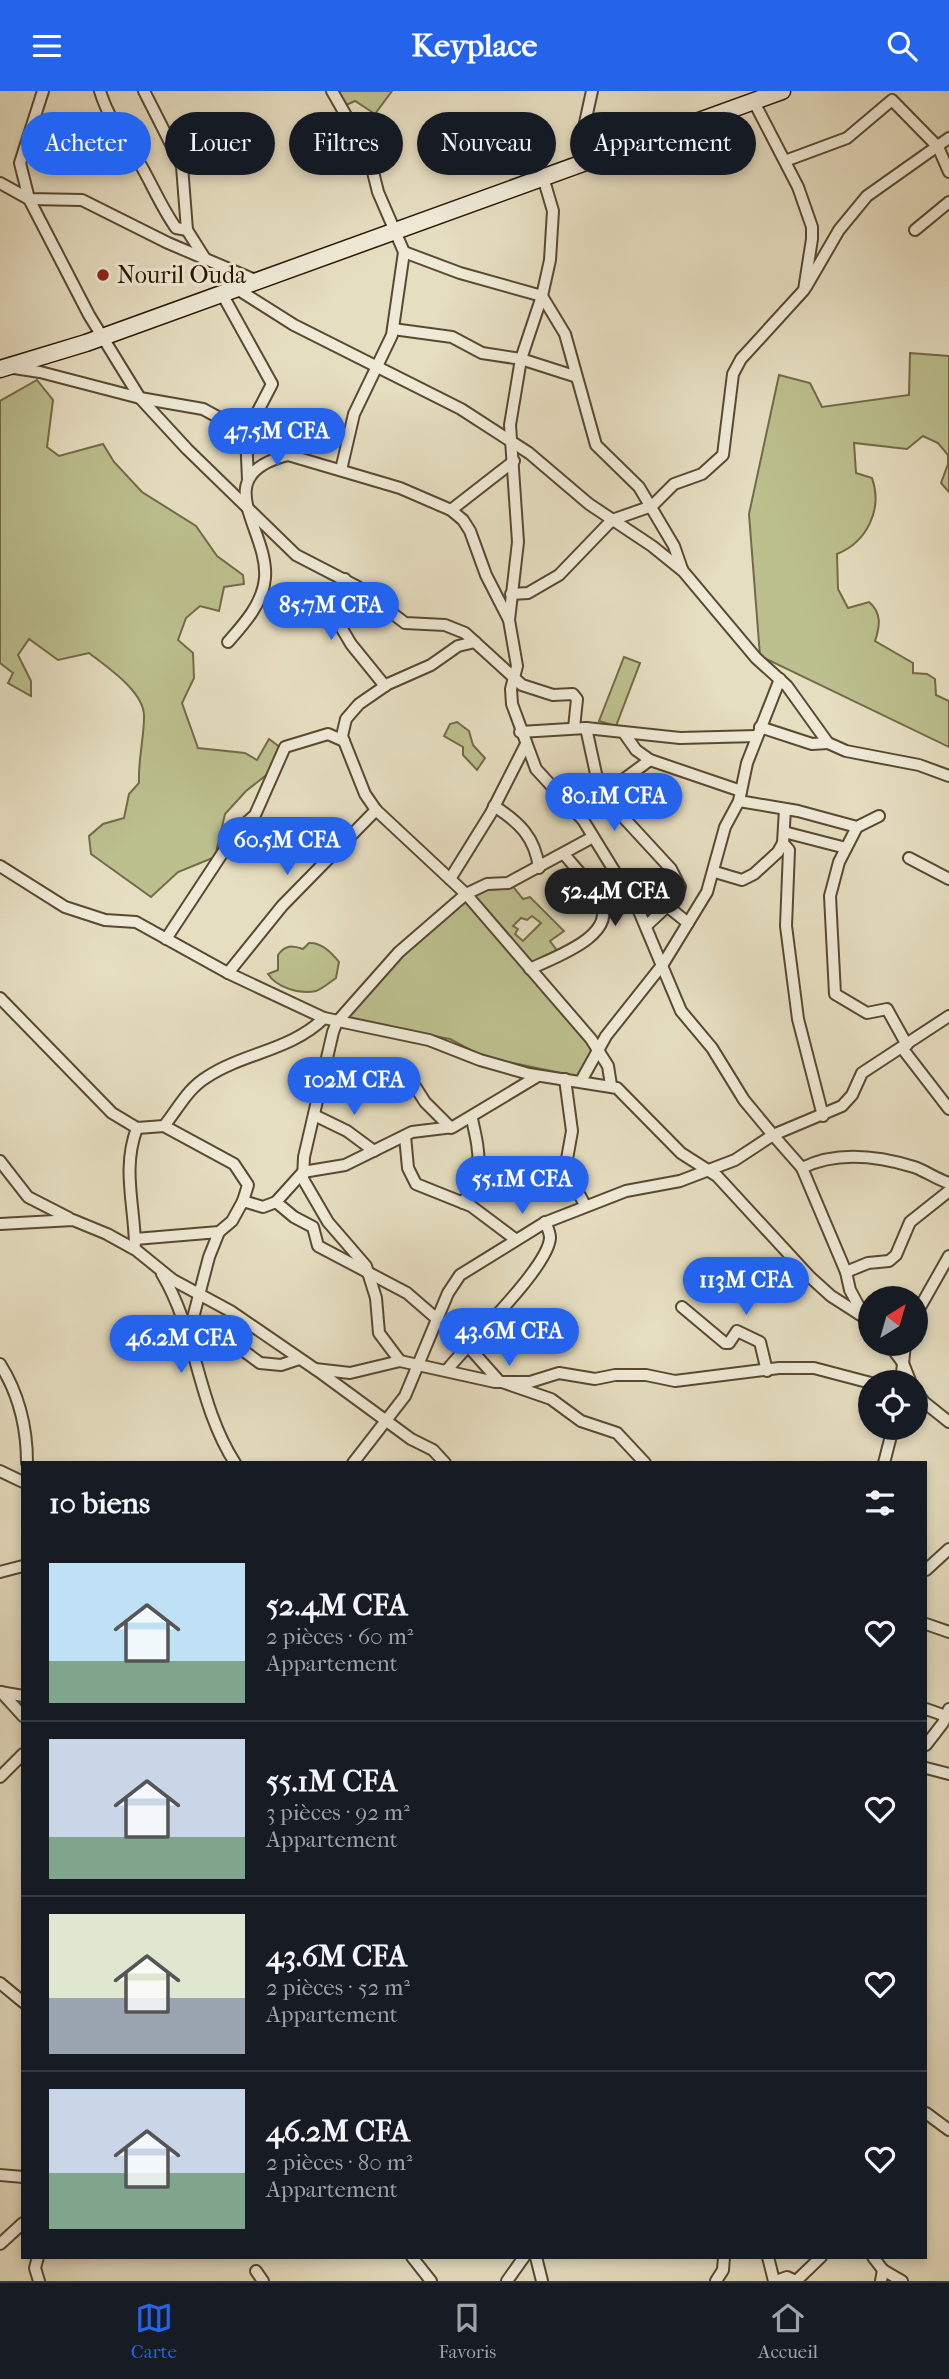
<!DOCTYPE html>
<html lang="fr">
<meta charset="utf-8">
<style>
:root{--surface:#171b24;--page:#242831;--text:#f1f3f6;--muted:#9ea1a6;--line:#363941;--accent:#2563eb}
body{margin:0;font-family:"IM FELL French Canon",serif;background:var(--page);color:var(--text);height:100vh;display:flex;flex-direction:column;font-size:26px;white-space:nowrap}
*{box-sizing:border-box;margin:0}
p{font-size:23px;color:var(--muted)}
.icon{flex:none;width:38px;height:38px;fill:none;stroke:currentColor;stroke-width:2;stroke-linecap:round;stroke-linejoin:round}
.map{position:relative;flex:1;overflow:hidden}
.panel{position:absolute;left:21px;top:1370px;width:906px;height:798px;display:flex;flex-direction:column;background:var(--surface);border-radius:0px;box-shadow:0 4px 10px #0003}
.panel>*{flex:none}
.guide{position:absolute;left:21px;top:21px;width:908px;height:63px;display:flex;gap:14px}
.needle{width:46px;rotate:37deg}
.fabs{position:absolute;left:858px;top:1195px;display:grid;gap:14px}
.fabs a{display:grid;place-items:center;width:70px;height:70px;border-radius:50%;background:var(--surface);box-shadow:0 4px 10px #0003;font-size:35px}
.price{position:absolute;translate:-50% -60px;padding:0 16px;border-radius:24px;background:var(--accent);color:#fff;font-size:23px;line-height:46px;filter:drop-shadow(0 2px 4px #0008)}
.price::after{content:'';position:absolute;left:50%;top:42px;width:21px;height:16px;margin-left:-10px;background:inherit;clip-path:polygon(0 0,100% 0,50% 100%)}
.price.selected{background:#222;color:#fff}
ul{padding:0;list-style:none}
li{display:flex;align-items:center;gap:21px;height:175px;padding:0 28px}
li+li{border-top:2px solid var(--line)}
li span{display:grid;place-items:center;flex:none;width:196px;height:140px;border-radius:0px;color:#555}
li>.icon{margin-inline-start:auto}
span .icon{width:84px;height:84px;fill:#fffc;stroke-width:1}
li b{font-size:30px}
h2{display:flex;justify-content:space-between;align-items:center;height:84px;padding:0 28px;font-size:30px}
.tag{padding:0 24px;border-radius:32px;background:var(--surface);box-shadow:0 4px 10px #0003;font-size:24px;line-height:63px}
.tag.selected{background:var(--accent);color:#fff}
header{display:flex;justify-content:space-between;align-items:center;height:91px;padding:0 28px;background:var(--accent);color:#fff;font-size:32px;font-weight:800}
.menu{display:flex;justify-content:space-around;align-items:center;height:98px;border-top:2px solid var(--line);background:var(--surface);font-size:19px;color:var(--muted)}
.menu a{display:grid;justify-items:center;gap:4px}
.menu .selected{color:var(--accent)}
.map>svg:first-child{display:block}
.green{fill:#bcbf8e;stroke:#736b47;stroke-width:2;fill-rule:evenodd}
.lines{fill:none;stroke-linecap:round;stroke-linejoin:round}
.street-casing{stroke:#594930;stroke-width:14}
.secondary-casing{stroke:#2a1700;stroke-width:19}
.street{stroke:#efead7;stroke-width:10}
.secondary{stroke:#efead7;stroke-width:16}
.poi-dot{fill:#8f2418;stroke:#efead7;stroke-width:2.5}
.labels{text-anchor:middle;stroke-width:6;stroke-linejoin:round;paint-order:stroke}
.poi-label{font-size:24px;fill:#2a1700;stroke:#efead7;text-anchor:start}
</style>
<header><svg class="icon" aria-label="menu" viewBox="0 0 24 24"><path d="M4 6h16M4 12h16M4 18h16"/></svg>Keyplace<svg class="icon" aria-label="search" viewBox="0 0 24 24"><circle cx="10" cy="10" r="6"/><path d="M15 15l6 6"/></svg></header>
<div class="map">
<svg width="949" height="2190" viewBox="0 0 949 2190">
<rect width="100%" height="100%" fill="#e6dec1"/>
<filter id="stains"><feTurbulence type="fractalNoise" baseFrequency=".00286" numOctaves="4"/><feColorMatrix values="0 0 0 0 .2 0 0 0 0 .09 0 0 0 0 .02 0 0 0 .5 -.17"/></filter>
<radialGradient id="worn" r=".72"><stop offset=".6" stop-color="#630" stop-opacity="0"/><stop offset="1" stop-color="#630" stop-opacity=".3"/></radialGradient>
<g class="green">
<path d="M337,0H392L375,23L355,10L344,15Z"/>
<path d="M910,262L949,265V401L941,392L948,373V364L938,352L923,345L907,358L854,352L856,382L872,387C883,418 867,451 837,463L838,498L848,517L869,511C882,522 880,535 875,550L913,572V582L927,583L935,588L936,604L949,610V656L760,565L749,423L779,284L810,292L822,316L909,304Z"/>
<path d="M37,289L53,309L47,356L59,365L103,353L114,371L142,401L196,435L217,465L243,484L244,493L224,496L219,520L200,515L186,527L178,549L193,562L194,587L182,612L198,657L245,662L257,669L269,648L285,660L274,678L246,700L225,723L215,766L178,781L151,806L91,763L89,745L103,733L124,727L129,703L139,692C138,668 144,648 144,626C145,601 107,576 89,562L58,569L29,548L18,564L31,590V605L8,592L13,582L0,572V310Z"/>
<path d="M624,566L640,572L616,635L599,630Z"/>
<path d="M457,631L469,640L473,654L485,667L477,679L463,664V656L444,645L450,633Z"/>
<path d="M511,793L523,808L530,806L564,840L550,850L558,861L530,876L469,805L487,795ZM532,825L541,832L523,850L515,843L518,838L513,835L521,827L527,829Z"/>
<path d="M465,807L593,958L580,986L484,966L450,948L346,928L400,865Z"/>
<path d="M309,852C321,851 332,862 339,871L336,887C330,891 322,898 316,900C300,904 276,896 268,883L278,879V864C285,854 292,854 303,858Z"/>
</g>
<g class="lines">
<g class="street-casing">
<g id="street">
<path d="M43,0L20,72L29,108L89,224L140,307L187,358L296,464L358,496L405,532L445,534L465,542L522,594L553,604L573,603L577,608L574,637"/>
<path d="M100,0C108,27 124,47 139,71C152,93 161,116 176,137L187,139"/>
<path d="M144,0L182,75L187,139L204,166"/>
<path d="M332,0L369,65L378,101L404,161L392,244L354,323L341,379"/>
<path d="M589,68L583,41L592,0"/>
<path d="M785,70L847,47L892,9L938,56L949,81"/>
<path d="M0,92L29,108L82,109L168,152L255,189"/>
<path d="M915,139L949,111"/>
<path d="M404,161L460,182L542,205L565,243L596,354L639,396L674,455L682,478"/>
<path d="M234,196L294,234L461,318L529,362L589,413L652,455L683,480L756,567L787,595L828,652L846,660L919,674L949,685"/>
<path d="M806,196L839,139L867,105L949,47"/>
<path d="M221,201L272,293L246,343L248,389"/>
<path d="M393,238L452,246L482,262L521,268L574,285"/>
<path d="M14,277L40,281L140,307L203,318L288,364L400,397L451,419L463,429L470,440L486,484L509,529"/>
<path d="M451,419L514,370"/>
<path d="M345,488L338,531L351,553L385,595"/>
<path d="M511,503L528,502L559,484L612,429L652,415L674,393L702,383L723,364L733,283L741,268L804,199L812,148V136L798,96L754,11"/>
<path d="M228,551C244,533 263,512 265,487C269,438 206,385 288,364"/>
<path d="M475,551L458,555L431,574L388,593L359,613L346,628L342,645L365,703L376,719L466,803L591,948L608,975L611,994"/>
<path d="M760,636L812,653L828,652"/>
<path d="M586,637L600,701L671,778L680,796L675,808L646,835"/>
<path d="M520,641L586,637L680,647L757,645"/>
<path d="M624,642L636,659L650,669L741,700"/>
<path d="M739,710L798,720L857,736L879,725"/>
<path d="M494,715C519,731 535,746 539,777"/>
<path d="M572,718L587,707L616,694L650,669"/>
<path d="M857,736L839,771L830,805L835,903L867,922L887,918L907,954"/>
<path d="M784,741L846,757"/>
<path d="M783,752L789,759L786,835L798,928L823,1025"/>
<path d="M909,767L949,788"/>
<path d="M0,775L65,816L105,829L136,831L228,882L324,927L429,949L480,969L529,983L617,997L681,1062L717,1085L810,1186L831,1205L870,1230"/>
<path d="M715,781L742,789L754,783L778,761L783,752L785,718"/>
<path d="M450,788L491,722L525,655"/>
<path d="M667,815L688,832"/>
<path d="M166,848L237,740L255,724L285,656L328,643L344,650"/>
<path d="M530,878C552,867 619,845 600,810C591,793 576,778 564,763"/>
<path d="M228,882L282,815L376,719"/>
<path d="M0,907L112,1022L137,1037C122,1077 134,1112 135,1153"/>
<path d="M902,957L949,1018"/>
<path d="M565,988L572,1040L567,1068L571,1088L585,1114"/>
<path d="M581,990L606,945L663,873L707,801L725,736L739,710L747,672L780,588"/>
<path d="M321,992C343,991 363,1003 381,986L396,992L399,988L411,989L425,1011L451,1037"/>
<path d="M314,1024L347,1040L374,1060"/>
<path d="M164,1035L234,1073L248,1094L243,1110"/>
<path d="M137,1037L164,1035C178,1018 187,998 207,986C243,962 292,959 324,927"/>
<path d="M405,1045L408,1077L416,1093L471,1115L515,1148"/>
<path d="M0,1070L28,1106L69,1127"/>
<path d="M802,1077C836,1060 878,1065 914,1076C926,1080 936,1088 949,1092"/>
<path d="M276,1111L294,1126L313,1136L318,1155L407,1202L467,1254L499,1290L551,1308L581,1330L617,1342L645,1372"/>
<path d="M463,1112C484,1079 480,1064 472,1028"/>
<path d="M0,1133L73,1129L107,1143L136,1159L173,1189L232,1221L321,1282L411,1348L433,1359L445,1372"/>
<path d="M135,1148L219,1141L232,1130L243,1110L263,1116L276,1111L303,1081L345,1074L412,1041L453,1036L538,985"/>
<path d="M846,1181L868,1172L889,1170L896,1164L910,1131L949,1100"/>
<path d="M162,1183C197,1241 197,1313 235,1372"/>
<path d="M682,1216L725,1252H729L737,1240L760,1251L767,1280"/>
<path d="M863,1223L850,1199L846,1181L802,1077L773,1044L842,1015L852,1004L862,982L949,925"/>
<path d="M915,1225L949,1165"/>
<path d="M189,1241L221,1260L241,1258L260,1272L281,1274L299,1268"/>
<path d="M188,1246L209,1166L219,1141"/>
<path d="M889,1253L903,1272L911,1292"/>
<path d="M400,1270L379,1242L376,1207L366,1175L328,1131L303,1088L304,1066L333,941L337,931L399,861L466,803L487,793L508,792L593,746"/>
<path d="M0,1273C19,1303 27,1336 27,1372"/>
<path d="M315,1278L350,1282L400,1270L495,1291H530L559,1282L595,1288L615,1284H646L675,1290L779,1277H814L871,1292"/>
<path d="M447,1279C469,1251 548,1177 550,1147C550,1141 547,1136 545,1131"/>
<path d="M901,1292L905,1253"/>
<path d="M915,1299L924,1311L949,1331"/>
<path d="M353,1372L405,1305L448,1202L460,1184L544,1132L626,1100L680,1090L735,1069L773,1044L744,1009L712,957L681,920L639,820L583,729L536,678L512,613L511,598L517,575L509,529L518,451L510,334L521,268L542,205L550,169L553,120L543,86"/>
<path d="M884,1372L893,1337"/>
<path d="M0,1380L23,1391"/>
<path d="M926,1479L949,1458"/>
<path d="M0,1481L23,1475"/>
<path d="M926,1533L949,1541"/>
<path d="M0,1601L23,1605"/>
<path d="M1,1601L23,1625"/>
<path d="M926,1618L946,1625"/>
<path d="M926,1654L943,1632L949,1618"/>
<path d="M926,1677L949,1683"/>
<path d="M0,1686L23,1663"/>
<path d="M0,1892L23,1911"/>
<path d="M926,2022L949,2039"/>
<path d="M0,2084L23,2086"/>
<path d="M0,2153L23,2132"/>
<path d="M38,2166L35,2177L39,2190"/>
<path d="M412,2166L431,2190"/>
<path d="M536,2166L542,2190"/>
<path d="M768,2166L774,2190"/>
<path d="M873,2166L883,2179L881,2190"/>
<path d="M883,2179L902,2190"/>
<path d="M256,2180L263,2190"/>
<path d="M507,2190L524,2166"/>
<path d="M716,2190L723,2179L724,2166"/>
<path d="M776,2190L787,2186L796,2190L821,2166"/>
</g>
</g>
<g class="secondary-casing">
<path id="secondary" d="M0,278L86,252L782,0"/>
</g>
<use href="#street" class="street"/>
<use href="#secondary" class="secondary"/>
</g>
<circle class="poi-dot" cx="103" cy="184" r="7"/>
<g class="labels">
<g class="poi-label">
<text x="117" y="192">Nouril Ouda</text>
</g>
</g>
<rect width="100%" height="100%" filter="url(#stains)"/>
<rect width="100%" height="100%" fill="url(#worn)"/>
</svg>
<div class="fabs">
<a><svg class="needle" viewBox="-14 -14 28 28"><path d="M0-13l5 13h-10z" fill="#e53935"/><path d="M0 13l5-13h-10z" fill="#9ea1a6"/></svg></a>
<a><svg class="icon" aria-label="locate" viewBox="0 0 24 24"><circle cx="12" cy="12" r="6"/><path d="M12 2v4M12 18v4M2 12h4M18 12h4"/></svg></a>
</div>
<b class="price" style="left:277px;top:377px">47.5M CFA</b>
<b class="price" style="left:331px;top:551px">85.7M CFA</b>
<b class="price" style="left:614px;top:742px">80.1M CFA</b>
<b class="price" style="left:287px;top:786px">60.5M CFA</b>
<b class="price selected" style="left:615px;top:837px">52.4M CFA</b>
<b class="price" style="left:354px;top:1026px">102M CFA</b>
<b class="price" style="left:522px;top:1125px">55.1M CFA</b>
<b class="price" style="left:746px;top:1226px">113M CFA</b>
<b class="price" style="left:509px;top:1277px">43.6M CFA</b>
<b class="price" style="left:181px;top:1284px">46.2M CFA</b>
<div class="guide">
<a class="tag selected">Acheter</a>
<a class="tag">Louer</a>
<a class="tag">Filtres</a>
<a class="tag">Nouveau</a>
<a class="tag">Appartement</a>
</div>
<section class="panel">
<h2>10 biens<svg class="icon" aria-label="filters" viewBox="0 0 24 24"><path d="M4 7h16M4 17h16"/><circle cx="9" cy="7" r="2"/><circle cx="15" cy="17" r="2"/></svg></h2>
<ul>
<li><span style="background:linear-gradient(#bfe0f5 70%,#7fa58c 0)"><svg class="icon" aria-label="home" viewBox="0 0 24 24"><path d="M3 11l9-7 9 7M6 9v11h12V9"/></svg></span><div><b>52.4M CFA</b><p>2 pièces · 60 m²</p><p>Appartement</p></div><svg class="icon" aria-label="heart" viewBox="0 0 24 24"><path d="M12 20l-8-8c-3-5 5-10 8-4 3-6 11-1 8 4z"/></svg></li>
<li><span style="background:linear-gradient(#c9d6e8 70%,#7fa58c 0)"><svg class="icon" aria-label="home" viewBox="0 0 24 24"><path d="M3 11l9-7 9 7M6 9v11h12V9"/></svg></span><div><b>55.1M CFA</b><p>3 pièces · 92 m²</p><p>Appartement</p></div><svg class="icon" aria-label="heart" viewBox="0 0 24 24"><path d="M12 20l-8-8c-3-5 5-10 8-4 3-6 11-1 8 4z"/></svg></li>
<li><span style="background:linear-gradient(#dfe7d0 60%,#9aa5b1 0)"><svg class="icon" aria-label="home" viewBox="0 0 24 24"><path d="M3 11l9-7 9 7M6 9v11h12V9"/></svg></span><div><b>43.6M CFA</b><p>2 pièces · 52 m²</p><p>Appartement</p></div><svg class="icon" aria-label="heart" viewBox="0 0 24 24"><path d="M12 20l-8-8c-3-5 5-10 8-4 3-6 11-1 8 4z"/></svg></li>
<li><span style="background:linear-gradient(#c9d6e8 60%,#7fa58c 0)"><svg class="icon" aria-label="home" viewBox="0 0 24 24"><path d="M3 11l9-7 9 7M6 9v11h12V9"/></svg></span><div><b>46.2M CFA</b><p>2 pièces · 80 m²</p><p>Appartement</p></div><svg class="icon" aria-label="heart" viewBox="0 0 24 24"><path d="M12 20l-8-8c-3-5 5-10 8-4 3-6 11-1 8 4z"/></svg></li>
</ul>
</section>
</div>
<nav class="menu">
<a class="selected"><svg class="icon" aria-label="map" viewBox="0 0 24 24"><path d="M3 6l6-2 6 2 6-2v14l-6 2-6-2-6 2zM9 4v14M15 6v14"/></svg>Carte</a>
<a><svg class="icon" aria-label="saved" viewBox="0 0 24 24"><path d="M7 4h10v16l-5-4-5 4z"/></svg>Favoris</a>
<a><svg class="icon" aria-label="home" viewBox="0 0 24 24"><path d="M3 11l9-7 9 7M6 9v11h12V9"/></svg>Accueil</a>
</nav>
